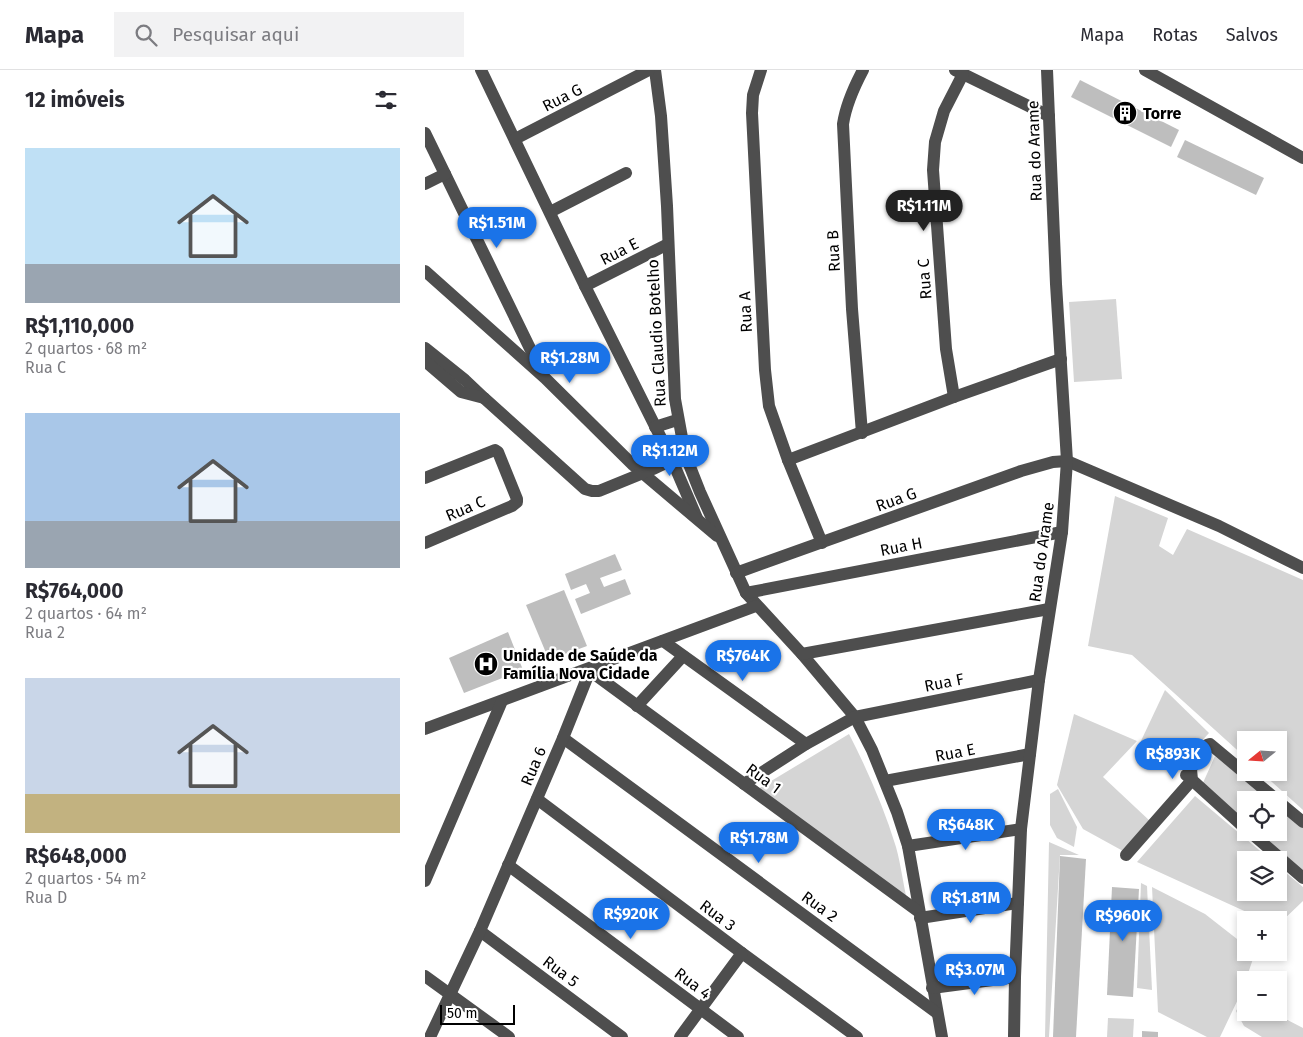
<!DOCTYPE html>
<html lang="pt">
<meta charset="utf-8">
<style>
:root{--surface:#fff;--page:#f2f2f3;--text:#2b2b33;--muted:#7c7c81;--line:#e1e1e2;--accent:#1a73e8}
body{margin:0;font-family:"Fira Sans",sans-serif;background:var(--page);color:var(--text);height:100vh;display:flex;flex-direction:column;font-size:19px;white-space:nowrap}
*{box-sizing:border-box;margin:0}
p{font-size:16px;color:var(--muted)}
.icon{flex:none;width:28px;height:28px;fill:none;stroke:currentColor;stroke-width:2;stroke-linecap:round;stroke-linejoin:round}
.map{position:relative;flex:1;overflow:hidden}
.drawer{display:flex;flex-direction:column;background:var(--surface);width:425px}
.drawer>*{flex:none}
.needle{width:32px;rotate:252deg}
.controls{position:absolute;left:812px;top:661px;display:grid;gap:10px}
.controls a{display:grid;place-items:center;width:50px;height:50px;border-radius:0px;background:var(--surface);box-shadow:0 2px 8px #0003;font-size:25px}
.scale{position:absolute;left:15px;bottom:12px;width:75px;box-sizing:border-box;padding-left:5px;border:2px solid #000;border-top:0;font-size:14px;line-height:18px;white-space:nowrap;color:#000;-webkit-text-stroke:4px #fff;paint-order:stroke}
.price{position:absolute;translate:-50% -42px;padding:0 11px;border-radius:18px;background:var(--accent);color:#fff;font-size:16px;line-height:32px;filter:drop-shadow(0 1px 2px #0008)}
.price::after{content:'';position:absolute;left:50%;top:30px;width:15px;height:11px;margin-left:-8px;background:inherit;clip-path:polygon(0 0,100% 0,50% 100%)}
.price.selected{background:#222;color:#fff}
ul{padding:0;list-style:none}
li{display:grid;align-content:center;gap:10px;height:265px;padding:0 25px}
li span{display:grid;place-items:center;height:155px;border-radius:0px;color:#555}
li>.icon{margin-inline-start:auto}
span .icon{width:90px;height:90px;fill:#fffc;stroke-width:1}
li b{font-size:21px}
h2{display:flex;justify-content:space-between;align-items:center;height:60px;padding:0 25px;font-size:21px}
header{display:flex;align-items:center;gap:30px;box-sizing:border-box;height:70px;padding:0 25px;background:var(--surface);border-bottom:1px solid var(--line)}
header strong{font-size:24px}
nav{display:flex;gap:28px;margin-inline-start:auto;font-size:18px}
.search{width:350px;height:45px;background:var(--page);display:flex;align-items:center;gap:12px;box-sizing:border-box;padding:0 18px;border-radius:0px;color:var(--muted);font-size:19px}
main{display:flex;flex:1;min-height:0}
.map>svg:first-child{display:block}
.green{fill:#d5d5d5}
.building{fill:#bebebe}
.lines{fill:none;stroke-linecap:round;stroke-linejoin:round}
.minor{stroke:#4e4e4e;stroke-width:12}
.labels{text-anchor:middle;stroke-width:4.5;stroke-linejoin:round;paint-order:stroke}
.street-label{font-size:16px;fill:#000;stroke:#fff}
.poi-label{font-size:16px;font-weight:bold;fill:#000;stroke:#fff;text-anchor:start}
</style>
<header>
<strong>Mapa</strong>
<div class="search"><svg class="icon" aria-label="search" viewBox="0 0 24 24"><circle cx="10" cy="10" r="6"/><path d="M15 15l6 6"/></svg>Pesquisar aqui</div>
<nav><a>Mapa</a><a>Rotas</a><a>Salvos</a></nav>
</header>
<main>
<section class="drawer">
<h2>12 imóveis<svg class="icon" aria-label="filters" viewBox="0 0 24 24"><path d="M4 7h16M4 17h16"/><circle cx="9" cy="7" r="2"/><circle cx="15" cy="17" r="2"/></svg></h2>
<ul>
<li><span style="background:linear-gradient(#bfe0f5 75%,#9aa5b1 0)"><svg class="icon" aria-label="home" viewBox="0 0 24 24"><path d="M3 11l9-7 9 7M6 9v11h12V9"/></svg></span><div><b>R$1,110,000</b><p>2 quartos · 68 m²</p><p>Rua C</p></div></li>
<li><span style="background:linear-gradient(#a9c7e8 70%,#9aa5b1 0)"><svg class="icon" aria-label="home" viewBox="0 0 24 24"><path d="M3 11l9-7 9 7M6 9v11h12V9"/></svg></span><div><b>R$764,000</b><p>2 quartos · 64 m²</p><p>Rua 2</p></div></li>
<li><span style="background:linear-gradient(#c9d6e8 75%,#c2b280 0)"><svg class="icon" aria-label="home" viewBox="0 0 24 24"><path d="M3 11l9-7 9 7M6 9v11h12V9"/></svg></span><div><b>R$648,000</b><p>2 quartos · 54 m²</p><p>Rua D</p></div></li>
</ul>
</section>
<div class="map">
<svg width="878" height="967" viewBox="0 0 878 967">
<rect width="100%" height="100%" fill="#fff"/>
<g class="green">
<path d="M691,229L697,309L649,312L644,232Z"/>
<path d="M690,426L743,448L734,476L748,485L762,459L878,510V740L837,703L854,702V670H821V688L707,585L663,576Z"/>
<path d="M740,620L784,663L754,696L715,673Z"/>
<path d="M649,644L712,671L678,707L726,752L698,781L658,759L632,715Z"/>
<path d="M424,664C443,701 459,738 471,777C476,795 478,813 482,830L333,719Z"/>
<path d="M790,686L844,730H821V753L777,715Z"/>
<path d="M633,719L652,757L649,777L632,768L625,755V724Z"/>
<path d="M770,726L846,790H821V822H854V797L878,817V831L854,854V850H839L712,792Z"/>
<path d="M854,738L878,758V801L833,763L854,762Z"/>
<path d="M624,772L654,785H635L624,967H620Z"/>
<path d="M716,813L722,816L727,920L712,918Z"/>
<path d="M727,817L780,844L821,876V882L830,883L817,921L795,967H782L733,942Z"/>
<path d="M819,926L821,928V942L849,943L878,958V967H837L819,956L811,941Z"/>
<path d="M683,948L709,949L708,967H682Z"/>
</g>
<g class="building">
<path d="M655,10L754,60L746,77L646,27Z"/>
<path d="M760,70L839,108L831,125L752,87Z"/>
<path d="M190,484L197,500L175,508L179,517L200,509L206,524L156,544L150,529L165,523L161,514L146,520L140,504Z"/>
<path d="M139,520L162,576L124,590L101,535Z"/>
<path d="M83,562L98,600L39,623L24,588Z"/>
<path d="M635,786L661,789L651,967H628Z"/>
<path d="M687,817L714,819L708,927L682,925Z"/>
<path d="M717,961L733,962V967H717Z"/>
</g>
<g class="lines">
<g class="minor">
<path d="M56,0L160,216L247,390L272,448"/>
<path d="M230,0L236,46L242,136L250,329L260,384L275,422L321,523L377,584L430,647L447,680L472,742L483,776L517,967"/>
<path d="M336,0L328,25L327,43L340,300L344,336L363,390L397,473"/>
<path d="M530,0L624,46"/>
<path d="M720,0L878,88"/>
<path d="M0,63L116,301"/>
<path d="M90,69L224,0"/>
<path d="M0,114L20,104"/>
<path d="M125,142L201,103"/>
<path d="M0,201L120,308L208,395L292,466"/>
<path d="M160,216L243,174"/>
<path d="M0,278L40,310L59,328L160,419L167,421H174L228,399L253,387"/>
<path d="M0,291L36,322L59,328"/>
<path d="M529,327L521,279L508,100L510,72L519,41L538,4"/>
<path d="M230,357L252,350"/>
<path d="M437,363L427,239L418,54C421,34 429,17 438,0"/>
<path d="M363,390L529,327L636,289"/>
<path d="M0,408L70,380L73,382L92,429V432L87,436L0,473"/>
<path d="M311,503L596,401L628,392L642,391L794,456L878,498"/>
<path d="M321,523L637,462"/>
<path d="M238,571L381,674"/>
<path d="M377,584L624,539"/>
<path d="M165,601L494,842"/>
<path d="M212,636L258,586"/>
<path d="M0,659L331,536"/>
<path d="M138,668L512,943"/>
<path d="M460,711L605,684"/>
<path d="M319,714L381,674L430,647L614,610"/>
<path d="M112,729L317,883L432,967"/>
<path d="M854,732L878,752"/>
<path d="M821,759L767,710L766,699L782,675L785,674L852,730"/>
<path d="M825,762L878,808"/>
<path d="M483,776L596,759"/>
<path d="M701,785L767,710L761,705"/>
<path d="M83,795L313,967"/>
<path d="M0,811L77,631"/>
<path d="M495,848L593,833"/>
<path d="M55,861L197,967"/>
<path d="M0,906L84,967"/>
<path d="M507,918L590,907"/>
<path d="M5,967L55,861L138,668L166,598"/>
<path d="M255,967L317,883"/>
<path d="M589,967L590,907L596,759L614,610L637,462L642,391L631,214L622,0"/>
</g>
</g>
<defs>
<g id="building-disc" transform="scale(1.25)"><circle r="9.5" fill="#000" stroke="#fff"/><path d="M-4-6H4V6H1V3H-1V6H-4ZM-2.5-4.3h1.7v1.8h-1.7ZM.8-4.3h1.7v1.8H.8ZM-2.5-1h1.7V.8h-1.7ZM.8-1h1.7V.8H.8Z" fill="#fff"/></g>
<g id="hospital-disc" transform="scale(1.25)"><circle r="9.5" fill="#000" stroke="#fff"/><path d="M-5-5h3v3.5h4V-5h3V5h-3V1.5h-4V5h-3Z" fill="#fff"/></g>
</defs>
<g fill-rule="evenodd">
<use href="#building-disc" x="700" y="43"/>
<use href="#hospital-disc" x="61" y="594"/>
</g>
<g class="labels">
<g class="street-label">
<text transform="translate(137 27) rotate(-27)" y="6">Rua G</text>
<text transform="translate(609 81) rotate(-92)" y="6">Rua do Arame</text>
<text transform="translate(194 181) rotate(-27)" y="6">Rua E</text>
<text transform="translate(408 181) rotate(-93)" y="6">Rua B</text>
<text transform="translate(499 209) rotate(-94)" y="6">Rua C</text>
<text transform="translate(320 242) rotate(-93)" y="6">Rua A</text>
<text transform="translate(231 263) rotate(-93)" y="6">Rua Claudio Botelho</text>
<text transform="translate(471 429) rotate(-20)" y="6">Rua G</text>
<text transform="translate(40 438) rotate(-23)" y="6">Rua C</text>
<text transform="translate(476 476) rotate(-11)" y="6">Rua H</text>
<text transform="translate(616 482) rotate(-82)" y="6">Rua do Arame</text>
<text transform="translate(519 612) rotate(-11)" y="6">Rua F</text>
<text transform="translate(530 682) rotate(-11)" y="6">Rua E</text>
<text transform="translate(108 696) rotate(-67)" y="6">Rua 6</text>
<text transform="translate(339 708) rotate(36)" y="6">Rua 1</text>
<text transform="translate(395 836) rotate(36)" y="6">Rua 2</text>
<text transform="translate(293 845) rotate(37)" y="6">Rua 3</text>
<text transform="translate(136 901) rotate(37)" y="6">Rua 5</text>
<text transform="translate(268 913) rotate(37)" y="6">Rua 4</text>
</g>
<g class="poi-label">
<text x="718" y="49">Torre</text>
<text x="78" y="591">Unidade de Saúde da<tspan x="78" dy="18">Família Nova Cidade</tspan></text>
</g>
</g>
</svg>
<div class="controls">
<a><svg class="needle" viewBox="-14 -14 28 28"><path d="M0-13l5 13h-10z" fill="#e53935"/><path d="M0 13l5-13h-10z" fill="#7c7c81"/></svg></a>
<a><svg class="icon" aria-label="locate" viewBox="0 0 24 24"><circle cx="12" cy="12" r="6"/><path d="M12 2v4M12 18v4M2 12h4M18 12h4"/></svg></a>
<a><svg class="icon" aria-label="layers" viewBox="0 0 24 24"><path d="M12 4l9 5-9 5-9-5zM3 14l9 5 9-5"/></svg></a>
<a>+</a>
<a>−</a>
</div>
<div class="scale">50 m</div>
<b class="price selected" style="left:499px;top:162px">R$1.11M</b>
<b class="price" style="left:72px;top:179px">R$1.51M</b>
<b class="price" style="left:145px;top:314px">R$1.28M</b>
<b class="price" style="left:245px;top:407px">R$1.12M</b>
<b class="price" style="left:318px;top:612px">R$764K</b>
<b class="price" style="left:748px;top:710px">R$893K</b>
<b class="price" style="left:541px;top:781px">R$648K</b>
<b class="price" style="left:334px;top:794px">R$1.78M</b>
<b class="price" style="left:546px;top:854px">R$1.81M</b>
<b class="price" style="left:206px;top:870px">R$920K</b>
<b class="price" style="left:698px;top:872px">R$960K</b>
<b class="price" style="left:550px;top:926px">R$3.07M</b>
</div>
</main>
